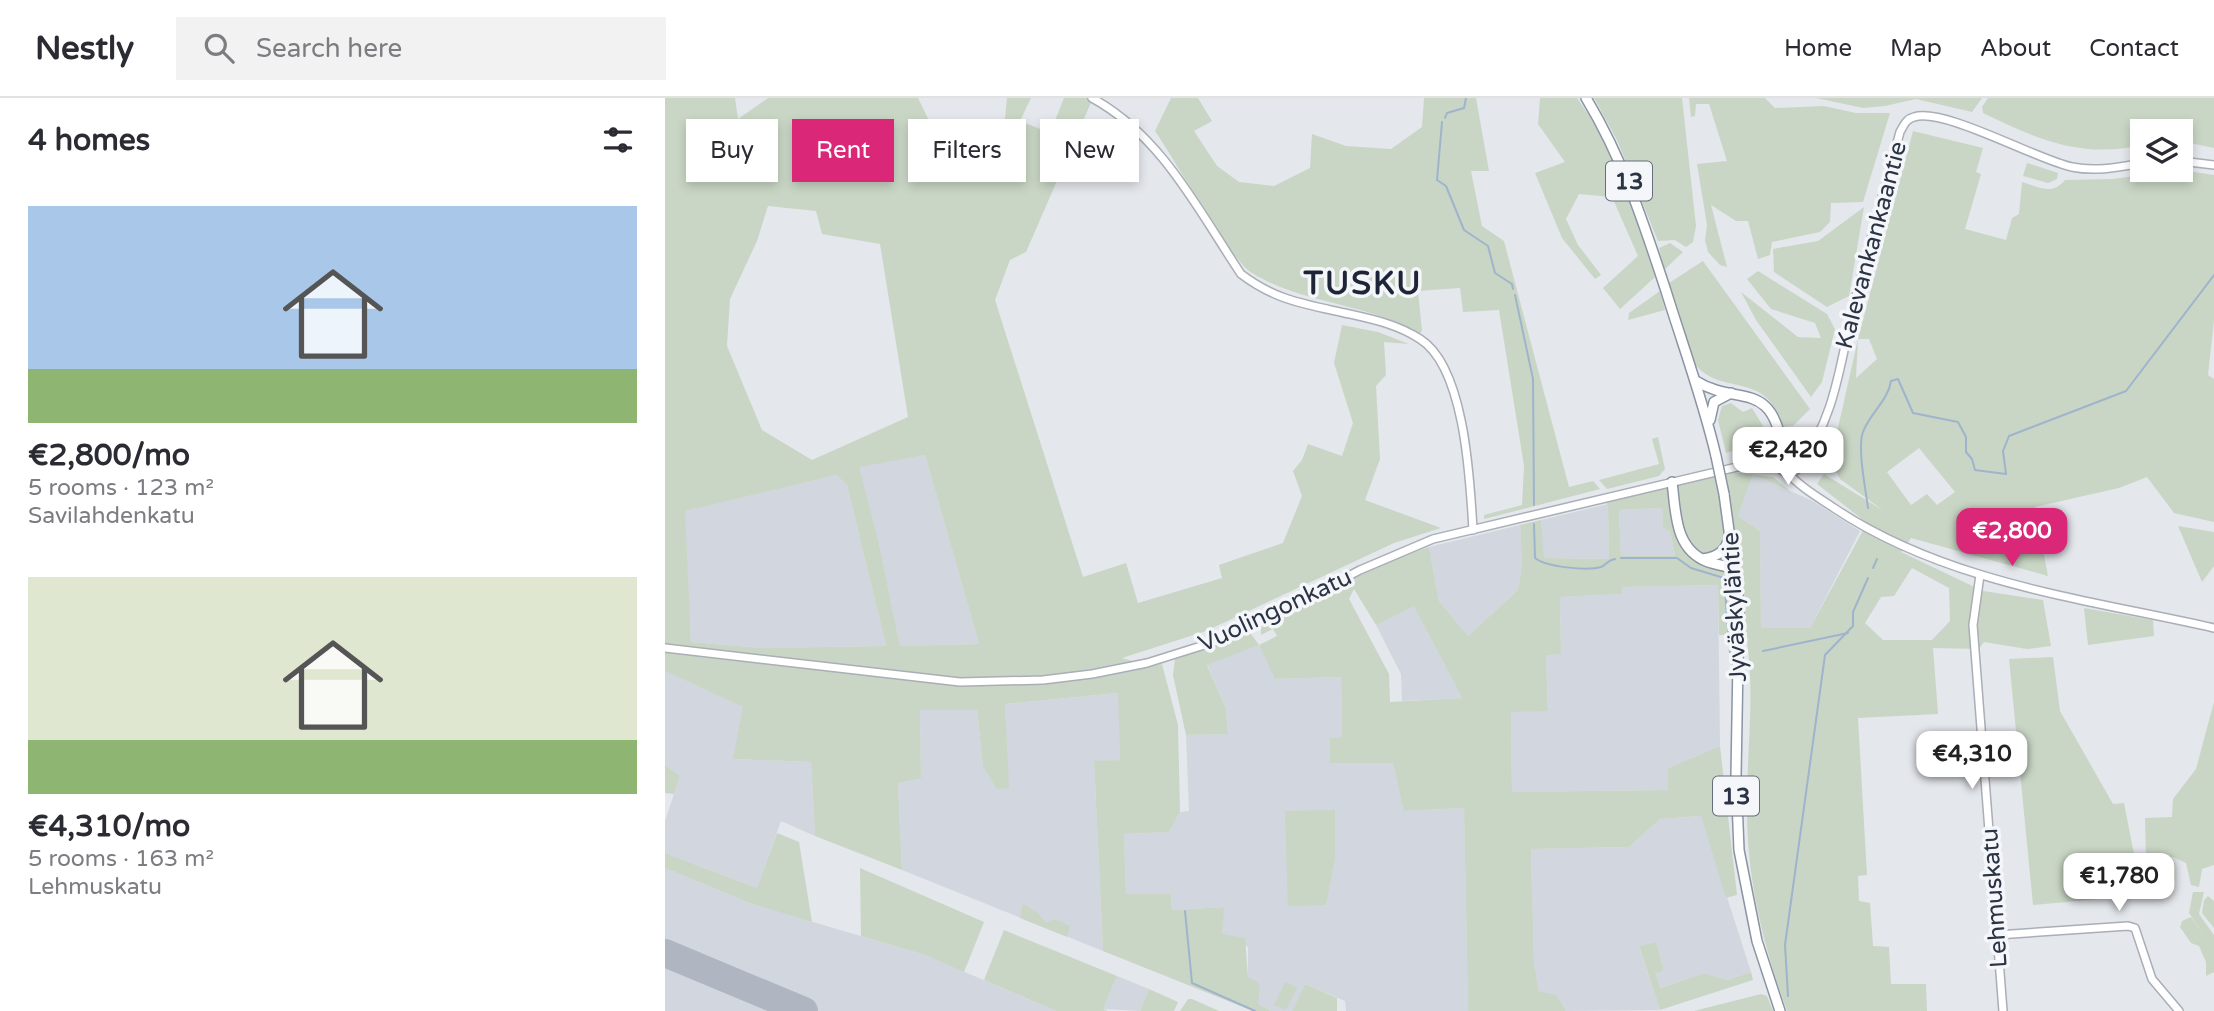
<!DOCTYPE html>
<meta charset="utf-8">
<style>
:root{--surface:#fff;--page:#f2f2f3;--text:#2b2b33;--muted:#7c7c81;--line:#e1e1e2;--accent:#db2777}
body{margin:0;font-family:"Varela Round",sans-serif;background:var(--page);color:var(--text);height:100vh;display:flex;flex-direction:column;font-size:26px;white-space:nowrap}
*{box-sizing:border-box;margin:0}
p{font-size:23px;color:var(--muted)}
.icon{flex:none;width:38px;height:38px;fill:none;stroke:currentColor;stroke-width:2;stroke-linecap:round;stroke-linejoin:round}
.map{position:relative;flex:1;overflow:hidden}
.details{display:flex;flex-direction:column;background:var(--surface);width:665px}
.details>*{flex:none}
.guide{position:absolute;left:21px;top:21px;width:665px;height:63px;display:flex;gap:14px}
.fabs{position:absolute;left:1465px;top:21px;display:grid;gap:14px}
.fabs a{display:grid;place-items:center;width:63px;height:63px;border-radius:0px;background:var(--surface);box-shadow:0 4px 10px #0003;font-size:35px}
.price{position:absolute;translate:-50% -60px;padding:0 16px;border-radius:14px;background:#fff;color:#222;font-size:23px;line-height:46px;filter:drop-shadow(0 2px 4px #0008)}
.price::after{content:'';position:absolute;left:50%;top:42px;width:21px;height:16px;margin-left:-10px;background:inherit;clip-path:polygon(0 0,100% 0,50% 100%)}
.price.selected{background:var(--accent);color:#fff}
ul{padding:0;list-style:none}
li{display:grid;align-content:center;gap:14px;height:371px;padding:0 28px}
li span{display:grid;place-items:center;height:217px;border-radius:0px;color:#555}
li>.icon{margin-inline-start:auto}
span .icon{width:126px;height:126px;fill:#fffc;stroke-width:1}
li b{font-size:30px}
h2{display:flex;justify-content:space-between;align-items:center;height:84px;padding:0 28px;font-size:30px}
.chip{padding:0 24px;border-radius:0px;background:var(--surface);box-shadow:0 4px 10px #0003;font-size:24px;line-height:63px}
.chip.selected{background:var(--accent);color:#fff}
header{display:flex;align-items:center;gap:42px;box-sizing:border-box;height:98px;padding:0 35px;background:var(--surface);border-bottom:2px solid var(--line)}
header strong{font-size:33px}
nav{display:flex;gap:38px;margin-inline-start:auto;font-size:24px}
.search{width:490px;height:63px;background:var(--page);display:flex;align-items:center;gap:18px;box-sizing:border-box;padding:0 24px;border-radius:0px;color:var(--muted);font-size:26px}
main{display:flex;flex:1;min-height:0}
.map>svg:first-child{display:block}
.built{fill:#d2d6de}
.green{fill:#c9d6c5;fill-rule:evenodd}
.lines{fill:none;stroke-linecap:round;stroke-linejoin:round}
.stream{stroke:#9fb4cc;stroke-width:2}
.runway{stroke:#b0b6c1;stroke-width:28}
.secondary-casing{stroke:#a9aeb7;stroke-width:10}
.highway-casing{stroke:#8b94a3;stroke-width:12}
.secondary{stroke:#fff;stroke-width:7}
.highway{stroke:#fff;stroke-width:9}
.highway-bridge-casing{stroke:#8b94a3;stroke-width:12;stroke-linecap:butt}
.highway-bridge{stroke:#fff;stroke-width:9}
.labels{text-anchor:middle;stroke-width:7;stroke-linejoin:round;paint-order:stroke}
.shield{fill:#f4f6f9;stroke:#676e7b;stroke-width:2}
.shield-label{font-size:23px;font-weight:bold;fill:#2b3445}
.street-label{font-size:24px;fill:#2b3445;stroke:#f4f6f9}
.district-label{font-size:32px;font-weight:bold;letter-spacing:2px;fill:#1d2536;stroke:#f4f6f9}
</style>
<header>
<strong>Nestly</strong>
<div class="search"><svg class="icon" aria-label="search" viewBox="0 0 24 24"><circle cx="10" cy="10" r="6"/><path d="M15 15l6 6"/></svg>Search here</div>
<nav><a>Home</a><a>Map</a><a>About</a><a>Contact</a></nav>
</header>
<main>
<section class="details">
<h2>4 homes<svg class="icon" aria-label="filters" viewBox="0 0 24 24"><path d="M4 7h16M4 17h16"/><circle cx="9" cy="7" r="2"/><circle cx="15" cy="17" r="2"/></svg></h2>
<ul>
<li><span style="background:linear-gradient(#a9c7e8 75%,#8fb573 0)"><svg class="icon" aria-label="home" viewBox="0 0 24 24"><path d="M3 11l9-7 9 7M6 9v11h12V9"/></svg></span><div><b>€2,800/mo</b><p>5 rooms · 123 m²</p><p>Savilahdenkatu</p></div></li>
<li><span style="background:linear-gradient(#dfe7d0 75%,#8fb573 0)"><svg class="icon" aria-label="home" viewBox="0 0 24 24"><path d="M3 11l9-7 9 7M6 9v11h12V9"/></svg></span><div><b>€4,310/mo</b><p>5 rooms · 163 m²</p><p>Lehmuskatu</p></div></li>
</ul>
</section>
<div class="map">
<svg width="1549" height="913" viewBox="0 0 1549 913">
<rect width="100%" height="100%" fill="#e4e7ec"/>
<g class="built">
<path d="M260,357L314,546L235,548L214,445L193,368Z"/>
<path d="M171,377L182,387L221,548L97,550L26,544L19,413Z"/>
<path d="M1088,377L1146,402L1195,433L1145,530H1096L1095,433L1073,418Z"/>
<path d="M943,406L944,461L878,460L876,422Z"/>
<path d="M997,410L998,430L1005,432L1010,458H956L954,412Z"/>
<path d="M855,427L857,466L853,492L803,538L774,503L764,449Z"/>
<path d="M1053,487L1055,648L1003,670V692L847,694L846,613L883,612L881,556L896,555L895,499L956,496V489Z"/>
<path d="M749,507L797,600L737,603L736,576L711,527Z"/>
<path d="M594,547L611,581L676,579L677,640L728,665L740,713L799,710L803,913H681L680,903L640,886L627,913H606L593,906L583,879V849L557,836L558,809L507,812L506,796H461L459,736L504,734L515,714L524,713L521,637L563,636L561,610L542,566Z"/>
<path d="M0,573L79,609L69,661L146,664L150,738L116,723L92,790L0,755V723L15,678L0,667Z"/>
<path d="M454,595L455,662L429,664L438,853L237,772L233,685L256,679L255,612H312L318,668L343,690L340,606Z"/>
<path d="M1036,718L1086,874L1062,882L1039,875L994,890L989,875L999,873L991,844L974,849L995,912L901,913L892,897L874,893L869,864L866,751L964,749L995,721Z"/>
<path d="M0,770L87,806L260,857L391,913H0Z"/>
<path d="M452,878L484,891L475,913L438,911Z"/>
</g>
<g class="green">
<path d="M0,0H70L73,21L103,0H253L286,68L336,60L342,0H366L355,23L385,35L399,0H428L361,154L345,162L330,202L418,479L461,465L473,505L557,480L554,467L618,445L637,398L628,373L637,362L643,346L677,358L688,325L669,265L677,227L713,234L744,246L719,244L721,277L711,288L715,361L700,402L776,430L729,445L541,533L457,560L485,568L497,566L513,627L515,714L504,734L459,736L461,796H506L507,812L559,809L557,836L580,840L583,879L595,886L593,906L606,913H588L438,853L429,663L455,662L453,595L340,606L344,690L332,691L318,668L312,612H255L256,680L233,685L237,772L150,738L146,664L68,661L78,609L0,573ZM103,108L151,113L157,136L215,146L243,319L147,362L97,332L62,248L65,201L92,143ZM260,357L314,546L235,548L214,445L194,369ZM171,377L182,387L221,548L97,550L26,544L20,413Z"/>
<path d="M506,0H533L547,23L529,33L552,68L574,84L609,88L645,70L647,36L681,48L726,51L757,29L759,0H811L824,73H806L817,128L839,143L904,389L928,383L935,391L819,421V417L857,407L859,368L834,212L798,214L795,190L753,193L757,233L754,236C704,205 639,207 587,175C563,160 511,63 490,33Z"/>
<path d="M875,0H912C951,53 970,117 990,179L955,211L938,190L973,158L947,99L914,96L901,121L913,147L936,177L930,181L897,140L870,75L900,64L873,26Z"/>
<path d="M929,0H1017L1031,128L1028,144L1021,149L1010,142L993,143L952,42Z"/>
<path d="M1024,0H1100L1110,10L1159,8L1191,15H1225L1198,104L1166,105L1165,124L1155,134L1107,144L1105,157L1093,161L1083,123H1071L1046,107L1062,169L1055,167L1043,154L1040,142L1042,127L1032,66L1062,63L1044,6H1031L1030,18L1026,19Z"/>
<path d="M1151,0H1317L1307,14L1251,1L1220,8L1198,10Z"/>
<path d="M1323,0H1549V50L1516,43V33H1477V47C1416,61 1372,41 1318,15L1317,9Z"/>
<path d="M1248,33L1318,50L1311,74L1316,76L1300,131L1341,142L1347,120L1354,116L1357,84C1375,89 1387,98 1400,82L1447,81L1516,72L1549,77V222L1543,277L1549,281V424L1509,415L1482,379L1454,390L1370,409L1383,478L1246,440L1236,454L1318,493L1378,502L1386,548L1362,551L1319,544L1314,551L1268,550L1273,616L1193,620L1202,777L1193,778L1194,803L1205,805L1208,848L1224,849L1226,886H1261L1262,913H1122C1099,850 1082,782 1082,714C1081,655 1091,596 1081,537H1054L1053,487L957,489L956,496L895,499L896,556L881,557L883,613L846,614L847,694L1003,692V670L1055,648L1072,797L1061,800L1036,718L995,721L964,749L866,751L869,864L874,893L892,897L901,913H803L799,710L739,713L728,665H665V640L677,639L676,579L610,581L594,547L542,567L561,610L563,636L521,637L508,577L510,561L580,536H586L594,547L612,538L608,531L596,537V528L633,513L640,505L726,462L764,449L774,503L803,538L853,492L857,466L855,427L876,422L879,460L944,461L943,407L940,403L1067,374L1108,379L1125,393L1088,377L1073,418L1095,433L1096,530H1145L1202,425L1152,386L1159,376L1219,413L1175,381L1166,365L1172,357L1168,352L1193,241ZM1193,241H1204L1212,261L1191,280ZM1254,350L1290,394L1272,407L1262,396L1246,407L1222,374ZM997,410L998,430L1005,433L1010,458H956L954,412ZM1247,470L1284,490L1285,523L1267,542H1218L1200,525L1216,499L1229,498ZM689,491L711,527L749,508L797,600L725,604L724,576L684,501Z"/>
<path d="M1362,65L1393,75L1392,81L1383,85L1358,78Z"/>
<path d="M1199,109L1184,198L1162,209L1109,174L1108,151L1153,143Z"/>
<path d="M1005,145L1018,154L999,172L994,150Z"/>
<path d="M1038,163L1145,311L1128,328L1118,329C1102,271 1055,299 1030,266L1004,185Z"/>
<path d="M1093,173L1162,216L1170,231L1157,284L1146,299L1091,222L1076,194L1133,239L1156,240L1150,225L1106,211L1082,181Z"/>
<path d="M995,193L1000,212L963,222L964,215Z"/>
<path d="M1066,305L1078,314L1087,310L1098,328L1093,338L1074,356L1067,353L1061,355L1053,322L1057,308Z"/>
<path d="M993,339L1000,371L994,378L942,391L934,382L994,366L987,341Z"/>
<path d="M1513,428L1549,434V468L1537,484Z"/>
<path d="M1419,510L1488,522L1489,538L1423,547Z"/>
<path d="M1388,559L1395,613L1448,706L1459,705L1469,756L1468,798L1368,807L1344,561Z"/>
<path d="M1549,604V767L1537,771L1534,789L1526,787L1521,765L1508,759L1481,760L1480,720L1507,719L1508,701L1531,671Z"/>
<path d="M0,667L15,678L9,696L0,695Z"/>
<path d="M670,712V759L661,807L623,808L620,713Z"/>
<path d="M112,735L134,744L147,824L87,806L0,770V755L92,790Z"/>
<path d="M1481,765H1510V782L1482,783Z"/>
<path d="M195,770L319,824L299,874L260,857L196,838Z"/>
<path d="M1528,794H1539L1534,816L1549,837V874L1541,878V864L1534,848L1526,845L1515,829L1517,823L1526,819L1539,837L1524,815Z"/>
<path d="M1543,798L1549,803V830L1537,815L1539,802Z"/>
<path d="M358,806L372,814L381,825L389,821L405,828L402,839L355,820Z"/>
<path d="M339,832L452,878L438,911L443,913H391L319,882Z"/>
<path d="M991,844L999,873L990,875L995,890L1039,875L1062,882L1086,874L1088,882L995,912L974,848Z"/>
<path d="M620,884L632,890L621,912L609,907Z"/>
<path d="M640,886L672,900V913H627Z"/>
<path d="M484,891L513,904L509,913H475Z"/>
<path d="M1096,896L1102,898L1108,913H1029Z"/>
<path d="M523,901H527L554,913H515Z"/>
</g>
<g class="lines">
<g class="stream">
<path d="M780,20L782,15L799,10L801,0"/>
<path d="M777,24L772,82L781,88L799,132L823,148L830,175L847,186L848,191"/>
<path d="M850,197L868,281L869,407"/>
<path d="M1203,410C1201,393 1192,350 1198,334C1205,315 1223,303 1226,283L1233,281L1248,315L1293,324L1301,339V354L1307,361L1310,372L1341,376L1338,353L1344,338L1461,293L1549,177"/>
<path d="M869,426L870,460C881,469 922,473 936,469C941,467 943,462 950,461"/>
<path d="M956,460H1012L1026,470L1059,480L1065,554"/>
<path d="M1208,470L1212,461"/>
<path d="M1098,553L1183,535"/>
<path d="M520,813L527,885L590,913"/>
<path d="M1123,898L1120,847L1160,557L1188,528V514L1203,480"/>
</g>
<path class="runway" d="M0,855L139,913"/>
<g class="secondary-casing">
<g id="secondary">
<path d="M427,0C497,38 533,112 576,176C610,202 639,206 680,215C707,221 732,226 755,241C800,269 805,382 808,432"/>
<path d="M1516,63L1549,67"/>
<circle cx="1124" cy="364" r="11"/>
<path d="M1134,367C1170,322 1175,265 1188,211C1202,152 1219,93 1235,34C1239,27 1241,21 1249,19C1279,9 1372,62 1407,69C1431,74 1454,69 1477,65"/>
<path d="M1123,375C1136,390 1153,399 1169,410C1281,485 1421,501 1549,530"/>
<path d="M1315,477L1308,527L1338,913"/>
<path d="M0,550L295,584L378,582L427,576L482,565L552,543L607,518L695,472L768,441L1114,359"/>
<path d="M1332,837L1463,828L1470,830L1487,881L1514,913"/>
</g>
</g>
<g class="highway-casing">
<g id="highway">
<path d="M921,0C958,61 979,126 1001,193C1018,248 1038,302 1051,358"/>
<path d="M1031,283C1072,309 1108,279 1118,354"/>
<path d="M1045,322L1049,304L1066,295"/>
<path d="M1007,384C1011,414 1009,451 1043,464C1054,468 1064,466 1072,477"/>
<path d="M1059,396L1074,506L1071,678L1074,752L1092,843L1115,913"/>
<path d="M1037,461C1052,459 1063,453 1064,436"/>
</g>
</g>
<use href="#secondary" class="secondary"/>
<use href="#highway" class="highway"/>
<g class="highway-bridge-casing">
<path id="highway-bridge" d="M1051,358L1059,396"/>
</g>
<use href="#highway-bridge" class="highway-bridge"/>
</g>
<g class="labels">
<g class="shield">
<rect x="941" y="63.5" width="46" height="39" rx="5"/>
<rect x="1048" y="678.5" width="46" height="39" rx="5"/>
</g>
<g class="shield-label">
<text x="964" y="91">13</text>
<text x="1071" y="706">13</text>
</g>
<g class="street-label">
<text transform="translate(1206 147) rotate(-75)" y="8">Kalevankankaantie</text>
<text transform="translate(1069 509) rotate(-93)" y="8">Jyväskyläntie</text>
<text transform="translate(610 512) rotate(-25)" y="8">Vuolingonkatu</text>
<text transform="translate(1329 800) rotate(-94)" y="8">Lehmuskatu</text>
</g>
<g class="district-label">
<text x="698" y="196">TUSKU</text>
</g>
</g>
</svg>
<div class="fabs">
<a><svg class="icon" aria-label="layers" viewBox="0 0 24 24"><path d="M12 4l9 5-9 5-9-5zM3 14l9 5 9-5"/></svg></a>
</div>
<b class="price" style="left:1123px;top:389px">€2,420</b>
<b class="price selected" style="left:1347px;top:470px">€2,800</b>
<b class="price" style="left:1307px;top:693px">€4,310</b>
<b class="price" style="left:1454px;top:815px">€1,780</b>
<div class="guide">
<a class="chip">Buy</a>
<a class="chip selected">Rent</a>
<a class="chip">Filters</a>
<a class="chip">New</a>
</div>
</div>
</main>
